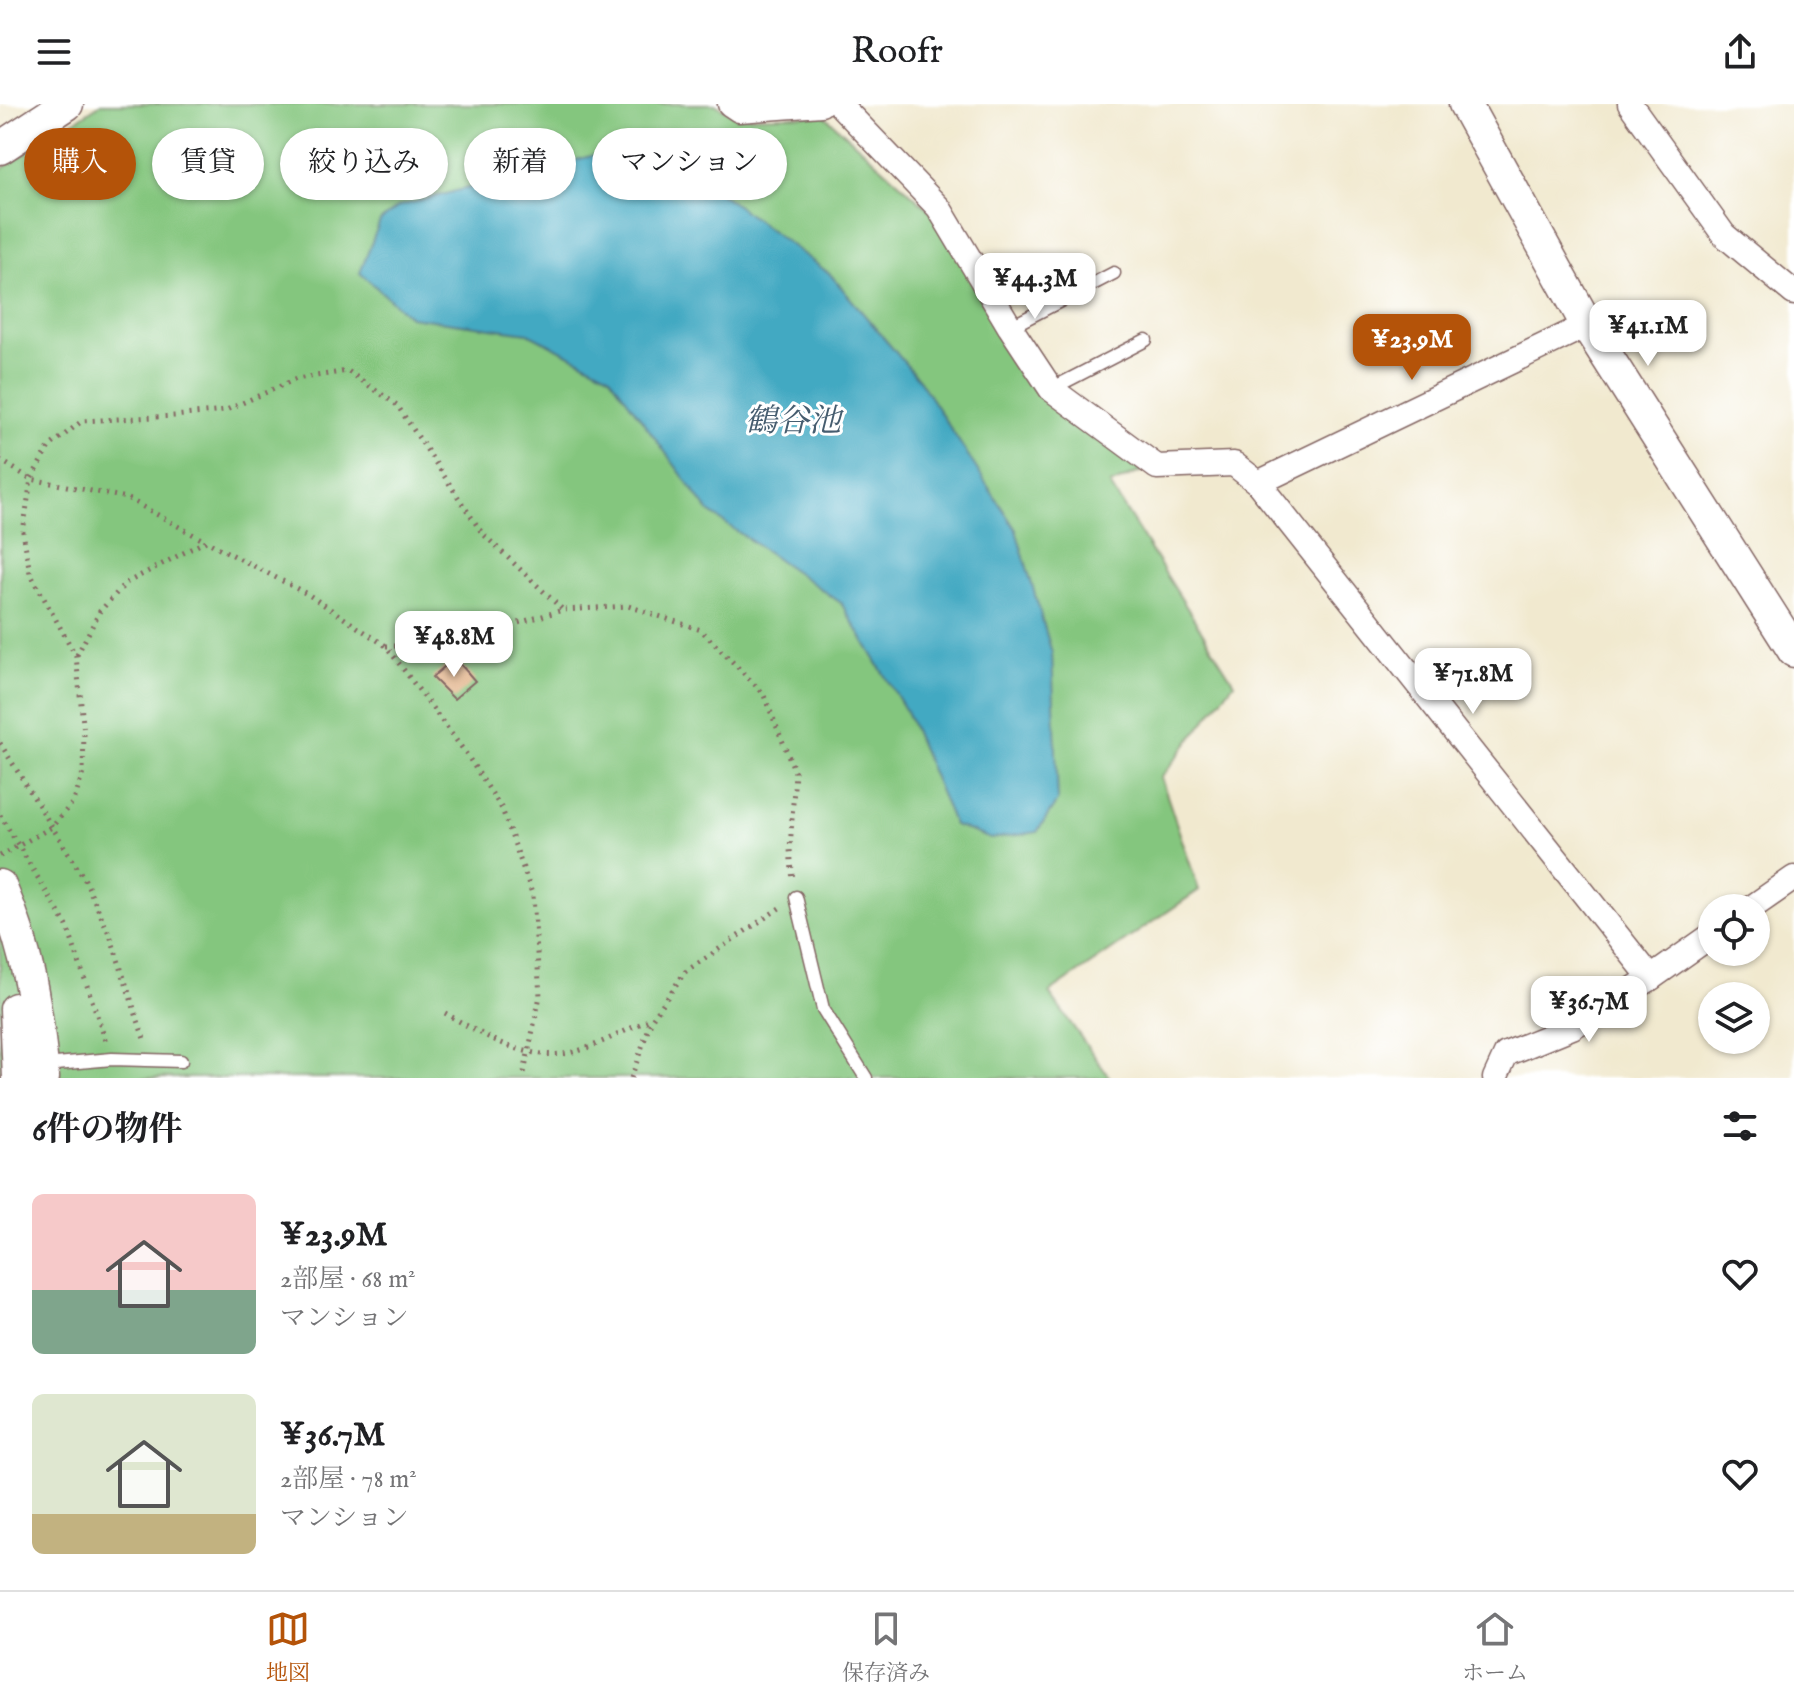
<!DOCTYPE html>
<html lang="ja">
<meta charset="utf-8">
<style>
:root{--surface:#fff;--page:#f2f2f2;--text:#202124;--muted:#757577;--line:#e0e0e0;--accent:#b45309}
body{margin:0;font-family:"IM FELL English","Noto Serif JP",serif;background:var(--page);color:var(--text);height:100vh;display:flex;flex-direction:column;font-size:30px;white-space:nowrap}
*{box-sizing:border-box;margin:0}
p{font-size:26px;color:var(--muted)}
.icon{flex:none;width:44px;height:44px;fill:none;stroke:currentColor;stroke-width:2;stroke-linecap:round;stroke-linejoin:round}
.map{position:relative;height:974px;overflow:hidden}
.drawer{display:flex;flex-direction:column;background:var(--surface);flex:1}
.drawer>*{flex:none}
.banner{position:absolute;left:24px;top:24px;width:800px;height:72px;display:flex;gap:16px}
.fabs{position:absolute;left:1698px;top:790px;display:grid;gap:16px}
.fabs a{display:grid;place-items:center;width:72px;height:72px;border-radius:50%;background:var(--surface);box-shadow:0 2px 6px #0004;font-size:40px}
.price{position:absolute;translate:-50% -68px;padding:0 18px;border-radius:16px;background:#fff;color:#222;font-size:26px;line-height:52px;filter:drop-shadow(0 2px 4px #0008)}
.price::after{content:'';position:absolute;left:50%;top:48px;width:24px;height:18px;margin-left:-12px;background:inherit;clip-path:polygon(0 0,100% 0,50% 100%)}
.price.on{background:var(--accent);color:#fff}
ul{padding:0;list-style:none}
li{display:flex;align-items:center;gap:24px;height:200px;padding:0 32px}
li span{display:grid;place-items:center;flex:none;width:224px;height:160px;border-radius:12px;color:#555}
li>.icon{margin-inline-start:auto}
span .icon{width:96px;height:96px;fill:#fffc;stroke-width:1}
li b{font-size:34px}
h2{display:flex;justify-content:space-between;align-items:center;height:96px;padding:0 32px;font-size:34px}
.pill{padding:0 28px;border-radius:36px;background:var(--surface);box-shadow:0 2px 6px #0004;font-size:28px;line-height:72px}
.pill.on{background:var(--accent);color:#fff}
header{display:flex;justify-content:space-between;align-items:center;height:104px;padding:0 32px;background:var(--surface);font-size:36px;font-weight:600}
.menu{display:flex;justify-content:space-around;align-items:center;height:112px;border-top:2px solid var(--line);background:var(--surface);font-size:22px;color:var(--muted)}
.menu a{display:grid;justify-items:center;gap:4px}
.menu .on{color:var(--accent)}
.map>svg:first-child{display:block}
.green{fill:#84c67e;stroke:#677254;stroke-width:2}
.water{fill:#42a9c2;stroke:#466476;stroke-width:2}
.building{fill:#e2b288}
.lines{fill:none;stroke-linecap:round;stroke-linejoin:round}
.lane-casing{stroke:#846664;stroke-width:15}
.street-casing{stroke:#846664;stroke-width:27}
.secondary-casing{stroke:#846664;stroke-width:35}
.path{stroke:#846664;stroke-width:5;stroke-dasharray:2 6;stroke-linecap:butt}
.lane{stroke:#fff;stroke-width:12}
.street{stroke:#fff;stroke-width:24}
.secondary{stroke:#fff;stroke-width:32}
.labels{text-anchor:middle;stroke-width:6;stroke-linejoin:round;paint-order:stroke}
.water-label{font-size:32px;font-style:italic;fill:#465d6f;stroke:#fff}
</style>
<header><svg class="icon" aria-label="menu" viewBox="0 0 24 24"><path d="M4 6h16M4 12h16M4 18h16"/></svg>Roofr<svg class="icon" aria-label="share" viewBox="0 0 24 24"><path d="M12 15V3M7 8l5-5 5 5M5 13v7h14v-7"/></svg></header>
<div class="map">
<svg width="1794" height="974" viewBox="0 0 1794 974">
<rect width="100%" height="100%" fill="#fff"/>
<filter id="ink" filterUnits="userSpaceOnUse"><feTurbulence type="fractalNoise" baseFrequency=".0125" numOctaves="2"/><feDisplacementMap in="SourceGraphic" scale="16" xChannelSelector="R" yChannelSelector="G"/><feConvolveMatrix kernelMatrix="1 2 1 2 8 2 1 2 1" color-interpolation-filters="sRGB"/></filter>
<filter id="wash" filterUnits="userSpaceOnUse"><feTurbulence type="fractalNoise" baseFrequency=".006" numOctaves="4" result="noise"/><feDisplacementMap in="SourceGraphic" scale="32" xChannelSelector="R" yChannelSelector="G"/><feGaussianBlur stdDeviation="1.8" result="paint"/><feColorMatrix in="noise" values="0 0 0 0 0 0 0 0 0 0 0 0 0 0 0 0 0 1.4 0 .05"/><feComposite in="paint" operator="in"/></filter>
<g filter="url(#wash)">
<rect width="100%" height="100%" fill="#f1e9cf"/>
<path class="green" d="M101,0H715L737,13L824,11L934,110L1076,316L1142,367L1110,381L1234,579L1161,674L1199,786L1049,889L1110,974H0V66Z"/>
<path class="water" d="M614,46L667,50L830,170L920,277L1016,426L1052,549L1058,696L1037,728L991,735L954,721L906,607L841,499L709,408L609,271L528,229L410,213L360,169L380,117L399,102Z"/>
<g id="blocks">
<path class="building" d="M455,554L475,577L454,595L432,573Z"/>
</g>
</g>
<g filter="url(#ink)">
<use href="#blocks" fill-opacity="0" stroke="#846664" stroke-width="2"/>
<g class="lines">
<g class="lane-casing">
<g id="lane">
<path d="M1010,223L1114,169"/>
<path d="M1051,285L1146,236"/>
<path d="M796,793L823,905L866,974"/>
<path d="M45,961L112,955L181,957"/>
</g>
</g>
<g class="street-casing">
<g id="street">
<path d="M730,0L739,6L821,0"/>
<path d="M839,0L939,104L1010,223L1051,285L1157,363L1234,360L1258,379L1651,874"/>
<path d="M1630,0L1724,131L1794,189"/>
<path d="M1258,379L1587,221"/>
<path d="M1751,804L1794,774"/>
<path d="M1495,974L1506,950L1572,923L1651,874L1712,831"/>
</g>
</g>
<g class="secondary-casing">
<g id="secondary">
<path d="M1465,0L1587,221L1794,547"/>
<path d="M0,44L67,0"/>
<path d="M0,782C28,845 37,906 43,974"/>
<path d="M16,905L19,974"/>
</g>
</g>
<g class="path">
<path d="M0,356L31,375L127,394L205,437"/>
<path d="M386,542H438L563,506L628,502L701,526L763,589L795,668L790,746L793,777"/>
<path d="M77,551L100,507L126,479L206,437L309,491L386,542L465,648L502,705L533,792L540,892L523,974"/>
<path d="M0,639L85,776L111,834L145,938"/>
<path d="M0,711L67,822L106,938"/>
<path d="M0,752L52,723L74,697L83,669L84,629L76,552L30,469L23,428L31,375L49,343L82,317L174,312L224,307L296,275L348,267L397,301L482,429L563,506"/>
<path d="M445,909C483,931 524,957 569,949C597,943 625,926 651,915"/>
<path d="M631,974L652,915L685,868L781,803"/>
</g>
<use href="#lane" class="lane"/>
<use href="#street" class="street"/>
<use href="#secondary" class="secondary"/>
</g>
</g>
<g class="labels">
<g class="water-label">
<text x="793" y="327">鶴谷池</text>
</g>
</g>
</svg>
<div class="fabs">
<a><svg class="icon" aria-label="locate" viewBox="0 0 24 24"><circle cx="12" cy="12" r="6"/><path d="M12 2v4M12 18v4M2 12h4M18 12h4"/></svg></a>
<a><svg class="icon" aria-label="layers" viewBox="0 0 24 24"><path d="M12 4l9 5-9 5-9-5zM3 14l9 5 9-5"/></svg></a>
</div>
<b class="price" style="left:1035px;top:217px">¥44.3M</b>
<b class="price" style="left:1648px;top:264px">¥41.1M</b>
<b class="price on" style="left:1412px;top:278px">¥23.9M</b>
<b class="price" style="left:454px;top:575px">¥48.8M</b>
<b class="price" style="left:1473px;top:612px">¥71.8M</b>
<b class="price" style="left:1589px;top:940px">¥36.7M</b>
<div class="banner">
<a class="pill on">購入</a>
<a class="pill">賃貸</a>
<a class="pill">絞り込み</a>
<a class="pill">新着</a>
<a class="pill">マンション</a>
</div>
</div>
<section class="drawer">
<h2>6件の物件<svg class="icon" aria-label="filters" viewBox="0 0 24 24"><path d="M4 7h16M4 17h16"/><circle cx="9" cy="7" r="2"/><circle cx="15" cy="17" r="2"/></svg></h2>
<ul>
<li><span style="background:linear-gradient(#f6c9c9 60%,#7fa58c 0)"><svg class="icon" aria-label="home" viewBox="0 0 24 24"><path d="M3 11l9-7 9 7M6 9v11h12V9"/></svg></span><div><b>¥23.9M</b><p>2部屋 · 68 m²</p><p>マンション</p></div><svg class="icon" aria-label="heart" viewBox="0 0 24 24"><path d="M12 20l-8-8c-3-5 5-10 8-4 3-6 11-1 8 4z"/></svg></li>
<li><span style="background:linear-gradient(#dfe7d0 75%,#c2b280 0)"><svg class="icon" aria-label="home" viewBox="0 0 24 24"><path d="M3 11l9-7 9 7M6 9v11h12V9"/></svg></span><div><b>¥36.7M</b><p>2部屋 · 78 m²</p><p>マンション</p></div><svg class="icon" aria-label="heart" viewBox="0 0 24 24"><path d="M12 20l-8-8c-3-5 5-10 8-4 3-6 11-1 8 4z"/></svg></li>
</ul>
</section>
<nav class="menu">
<a class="on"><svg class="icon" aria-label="map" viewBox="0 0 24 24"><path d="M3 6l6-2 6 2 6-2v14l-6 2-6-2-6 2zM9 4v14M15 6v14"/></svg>地図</a>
<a><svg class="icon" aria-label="saved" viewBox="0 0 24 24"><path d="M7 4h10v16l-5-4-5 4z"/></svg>保存済み</a>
<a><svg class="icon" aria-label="home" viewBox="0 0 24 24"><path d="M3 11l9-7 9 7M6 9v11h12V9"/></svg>ホーム</a>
</nav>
